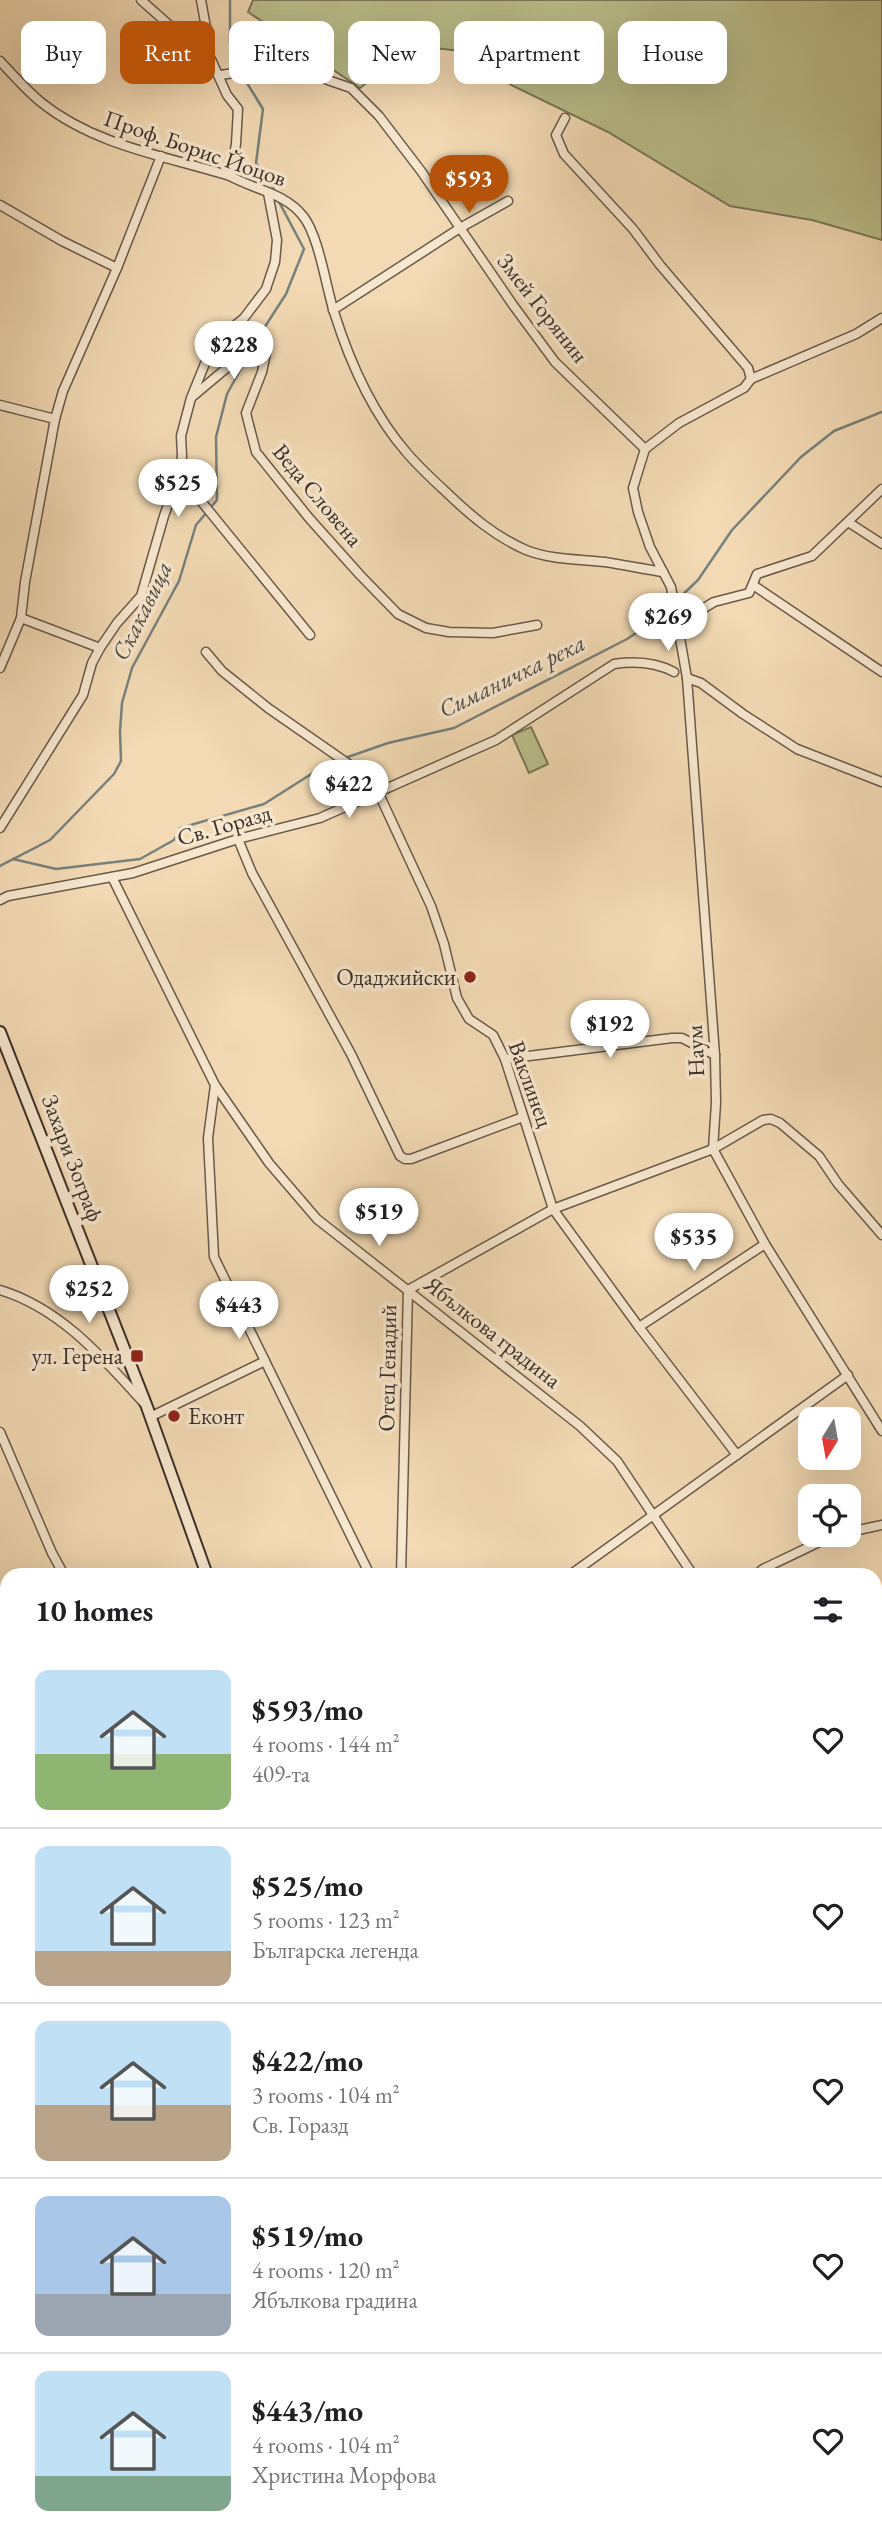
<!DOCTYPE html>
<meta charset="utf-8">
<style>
:root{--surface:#fff;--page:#f2f2f2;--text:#202124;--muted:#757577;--line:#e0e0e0;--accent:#b45309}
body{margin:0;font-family:"EB Garamond",serif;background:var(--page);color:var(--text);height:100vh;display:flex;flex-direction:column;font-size:26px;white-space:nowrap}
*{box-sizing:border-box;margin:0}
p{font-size:23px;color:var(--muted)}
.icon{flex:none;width:38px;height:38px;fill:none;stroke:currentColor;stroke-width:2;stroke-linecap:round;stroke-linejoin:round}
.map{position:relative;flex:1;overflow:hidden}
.drawer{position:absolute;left:0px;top:1568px;width:882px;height:975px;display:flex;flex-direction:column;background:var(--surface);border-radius:21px 21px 0 0;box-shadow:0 7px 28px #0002}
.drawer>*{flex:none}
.banner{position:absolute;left:21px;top:21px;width:840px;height:63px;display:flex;gap:14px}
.needle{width:46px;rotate:191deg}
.buttons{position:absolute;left:798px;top:1407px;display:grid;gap:14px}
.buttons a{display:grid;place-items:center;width:63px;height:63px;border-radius:14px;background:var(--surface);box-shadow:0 7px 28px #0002;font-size:35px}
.price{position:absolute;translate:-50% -60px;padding:0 16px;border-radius:24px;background:#fff;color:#222;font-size:23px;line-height:46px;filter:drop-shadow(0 2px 4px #0008)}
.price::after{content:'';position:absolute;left:50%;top:42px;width:21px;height:16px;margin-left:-10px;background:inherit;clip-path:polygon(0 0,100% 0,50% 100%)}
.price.active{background:var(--accent);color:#fff}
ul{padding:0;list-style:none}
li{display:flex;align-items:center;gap:21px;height:175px;padding:0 35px}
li+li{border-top:2px solid var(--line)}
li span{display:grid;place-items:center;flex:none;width:196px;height:140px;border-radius:14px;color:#555}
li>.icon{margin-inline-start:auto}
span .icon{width:84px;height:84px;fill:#fffc;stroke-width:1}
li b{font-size:30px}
h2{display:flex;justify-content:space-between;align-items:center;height:84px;padding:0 35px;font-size:30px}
.pill{padding:0 24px;border-radius:14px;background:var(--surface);box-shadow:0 7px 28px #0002;font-size:24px;line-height:63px}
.pill.active{background:var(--accent);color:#fff}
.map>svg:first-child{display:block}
.green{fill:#bbc08d;stroke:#7b785a;stroke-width:2}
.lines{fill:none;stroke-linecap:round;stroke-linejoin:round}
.stream{stroke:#77817e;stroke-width:2.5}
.street-casing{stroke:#695a4b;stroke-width:11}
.secondary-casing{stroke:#3b2f28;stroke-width:14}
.street{stroke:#f7e7ce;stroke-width:8}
.secondary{stroke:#f7e7ce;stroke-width:10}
.poi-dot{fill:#8f2418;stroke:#f7e7ce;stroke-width:2.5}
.labels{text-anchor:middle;stroke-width:7;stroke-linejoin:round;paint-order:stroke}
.street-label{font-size:23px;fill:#3b2f28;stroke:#f7e7ce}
.poi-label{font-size:23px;fill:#3b2f28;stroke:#f7e7ce;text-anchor:end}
.water-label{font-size:24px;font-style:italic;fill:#4f4a45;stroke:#f7e7ce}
</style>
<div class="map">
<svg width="882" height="2542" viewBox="0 0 882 2542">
<rect width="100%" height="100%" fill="#f3dab4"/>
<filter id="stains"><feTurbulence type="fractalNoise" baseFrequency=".00286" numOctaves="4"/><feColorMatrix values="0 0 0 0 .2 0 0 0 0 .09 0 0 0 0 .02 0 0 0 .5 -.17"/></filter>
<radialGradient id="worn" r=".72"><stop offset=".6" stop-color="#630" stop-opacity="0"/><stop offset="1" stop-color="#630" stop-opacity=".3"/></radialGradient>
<g class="green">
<path d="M253,0H882V240L812,220L730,206L608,132L511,85L471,52L415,46L360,88L248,12Z"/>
<path d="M531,727L548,764L529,773L512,735Z"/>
</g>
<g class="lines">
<g class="stream">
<path d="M230,0V43L239,69"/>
<path d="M242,75L263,109L256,163L270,180L275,192"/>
<path d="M677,600L698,580L732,530L801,457L834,431L882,412"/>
<path d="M345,758L388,743L454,728L627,639L656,620L672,605"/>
<path d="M13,859L56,869L140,859L174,840L180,828L264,804L324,766L339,760"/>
<path d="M0,866L50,840L114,774L121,761L120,731L122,703L132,668L179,581L196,525L217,500L216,437L227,394L257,339L286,294L304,249L277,198"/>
</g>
<g class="street-casing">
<g id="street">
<path d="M141,0L186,40L205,46"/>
<path d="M201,0L207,33L205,46L227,95L238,109L236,144L230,176"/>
<path d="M0,61C13,75 27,91 42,103C96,146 166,156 230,176C255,190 285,193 303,216C319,236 326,287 334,312C350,363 372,413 407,453C419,467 432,479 445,491C470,515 494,536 526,550C551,560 579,559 605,562C624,565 644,569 663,572"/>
<path d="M220,75L248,71H284L319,77L351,88L379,116L421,171L513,305L555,362L645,449"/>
<path d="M565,118L556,135L564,154L633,229L660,265L748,368L751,379"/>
<path d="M0,205L62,241L117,268"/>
<path d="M333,310L460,228L508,201"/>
<path d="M882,318L856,334L751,379L744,388L679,423L645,449L633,488L638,512L650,547L671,587L687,678L715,1055L716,1103L713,1149L765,1244L882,1431"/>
<path d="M192,397L229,366L252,338L263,341L266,353L262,372L246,413L256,452L309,518L360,575L398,614L426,628L449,632L493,633L537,625"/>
<path d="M0,405L55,419"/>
<path d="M179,474L310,635"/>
<path d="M848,522L882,544"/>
<path d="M753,585L882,672"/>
<path d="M21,618L100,648"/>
<path d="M678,624L714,602L749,593L757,574L812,556L882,489"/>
<path d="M206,652L222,671L268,708L373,781L431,906L444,944L457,998L469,1019L493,1035L505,1059L553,1209L639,1327L737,1455"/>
<path d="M0,668L21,618L25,582L55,419L63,391L117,268L161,156"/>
<path d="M687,678L701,683L743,714L797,749L882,782"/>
<path d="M0,828L83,695L92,663L100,648L117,623L141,596L164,516L179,474L182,456L181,436L191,398L208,356L223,335L244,318L266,289L275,262L277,240L268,193"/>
<path d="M238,839L252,873L351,1054L400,1156L405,1159H411L523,1117"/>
<path d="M112,877L215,1085L269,1163L317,1219L580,1426L617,1461L693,1575"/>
<path d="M0,900L8,896L133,873L238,839L320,818L496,740L614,664C635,661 655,662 674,672"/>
<path d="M505,1059L672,1038H682L715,1055"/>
<path d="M215,1085L208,1138L214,1257L370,1575"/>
<path d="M0,1290C60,1308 102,1357 143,1402"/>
<path d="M639,1327L765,1244"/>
<path d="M150,1417L265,1361"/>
<path d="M0,1432L52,1553L64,1575"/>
<path d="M849,1532L882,1525"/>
<path d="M401,1575L408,1290L553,1209L713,1149L763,1120L771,1119L780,1123L819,1156L838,1184L882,1235"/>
<path d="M570,1575L848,1375"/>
<path d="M756,1575L763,1569L834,1535"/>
<path d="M0,1735L7,1738"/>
<path d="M875,1799L882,1797"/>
<path d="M875,1829L882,1851"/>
<path d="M0,1838L7,1836"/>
<path d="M0,2010L7,2017"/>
<path d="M0,2038H7"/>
<path d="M0,2176L7,2174"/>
<path d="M875,2229L882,2231"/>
<path d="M875,2321L882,2318"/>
<path d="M0,2420L2,2428"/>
<path d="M875,2477L882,2476"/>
<path d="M728,2536V2542"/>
<path d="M159,2542H200"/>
<path d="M286,2542L293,2536"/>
</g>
</g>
<g class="secondary-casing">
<g id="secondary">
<path d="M0,1032L147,1407L207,1575"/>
<path d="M875,2086H882"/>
<path d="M634,2536L637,2542"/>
</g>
</g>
<use href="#street" class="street"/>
<use href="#secondary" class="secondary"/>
</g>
<g class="poi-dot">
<circle cx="470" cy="977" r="7"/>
<rect x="130" y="1349" width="14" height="14" rx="3.5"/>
<circle cx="174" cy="1416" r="7"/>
</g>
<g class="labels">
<g class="street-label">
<text transform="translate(195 148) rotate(19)" y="8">Проф. Борис Йоцов</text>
<text transform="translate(543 308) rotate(52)" y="8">Змей Горянин</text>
<text transform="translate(318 495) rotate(50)" y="8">Веда Словена</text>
<text transform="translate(224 825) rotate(-16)" y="8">Св. Горазд</text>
<text transform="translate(695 1051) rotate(-93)" y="8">Наум</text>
<text transform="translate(531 1084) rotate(70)" y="8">Ваклинец</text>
<text transform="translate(73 1158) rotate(69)" y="8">Захари Зограф</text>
<text transform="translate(493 1332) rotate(38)" y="8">Ябълкова градина</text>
<text transform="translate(387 1368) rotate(-89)" y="8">Отец Генадий</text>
</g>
<g class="poi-label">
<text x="456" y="985">Одаджийски</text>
<text x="123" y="1364">ул. Герена</text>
<text x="188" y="1424" text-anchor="start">Еконт</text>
</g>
<g class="water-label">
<text transform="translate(142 611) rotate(-64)" y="8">Скакавица</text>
<text transform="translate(512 676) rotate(-26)" y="8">Симаничка река</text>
</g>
</g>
<rect width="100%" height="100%" filter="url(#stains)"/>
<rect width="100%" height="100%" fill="url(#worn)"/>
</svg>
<div class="buttons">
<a><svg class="needle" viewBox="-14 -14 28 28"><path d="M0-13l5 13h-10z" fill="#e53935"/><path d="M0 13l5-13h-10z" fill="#757577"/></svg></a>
<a><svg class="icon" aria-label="locate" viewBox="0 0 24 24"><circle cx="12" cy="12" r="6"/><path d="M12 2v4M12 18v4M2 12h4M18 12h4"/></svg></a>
</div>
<b class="price active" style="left:469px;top:215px">$593</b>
<b class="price" style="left:234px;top:381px">$228</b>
<b class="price" style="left:178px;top:519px">$525</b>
<b class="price" style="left:668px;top:653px">$269</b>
<b class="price" style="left:349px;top:820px">$422</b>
<b class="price" style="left:610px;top:1060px">$192</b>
<b class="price" style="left:379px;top:1248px">$519</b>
<b class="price" style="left:694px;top:1273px">$535</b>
<b class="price" style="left:89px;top:1325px">$252</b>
<b class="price" style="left:239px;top:1341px">$443</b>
<div class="banner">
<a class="pill">Buy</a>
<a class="pill active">Rent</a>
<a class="pill">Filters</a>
<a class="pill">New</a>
<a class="pill">Apartment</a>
<a class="pill">House</a>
</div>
<section class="drawer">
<h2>10 homes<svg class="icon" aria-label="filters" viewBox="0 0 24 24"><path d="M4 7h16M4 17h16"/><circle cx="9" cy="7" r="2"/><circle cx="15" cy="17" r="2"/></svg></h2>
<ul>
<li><span style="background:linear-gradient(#bfe0f5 60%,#8fb573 0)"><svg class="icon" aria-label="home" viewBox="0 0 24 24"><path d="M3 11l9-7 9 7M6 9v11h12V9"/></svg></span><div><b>$593/mo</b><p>4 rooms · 144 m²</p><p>409-та</p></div><svg class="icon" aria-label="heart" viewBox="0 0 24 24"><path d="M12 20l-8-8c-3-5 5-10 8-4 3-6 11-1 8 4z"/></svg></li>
<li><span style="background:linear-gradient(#bfe0f5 75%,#b9a48a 0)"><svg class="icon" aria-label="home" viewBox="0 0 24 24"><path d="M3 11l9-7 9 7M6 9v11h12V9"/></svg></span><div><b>$525/mo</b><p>5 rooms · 123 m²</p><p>Българска легенда</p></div><svg class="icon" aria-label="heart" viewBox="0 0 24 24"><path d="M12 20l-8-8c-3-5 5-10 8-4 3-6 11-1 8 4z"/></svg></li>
<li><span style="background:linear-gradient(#bfe0f5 60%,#b9a48a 0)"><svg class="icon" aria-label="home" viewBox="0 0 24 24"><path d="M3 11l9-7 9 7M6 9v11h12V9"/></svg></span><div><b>$422/mo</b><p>3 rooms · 104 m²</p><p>Св. Горазд</p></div><svg class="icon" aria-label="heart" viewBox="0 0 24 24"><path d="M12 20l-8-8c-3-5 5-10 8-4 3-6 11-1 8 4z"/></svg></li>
<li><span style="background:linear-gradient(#a9c7e8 70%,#9aa5b1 0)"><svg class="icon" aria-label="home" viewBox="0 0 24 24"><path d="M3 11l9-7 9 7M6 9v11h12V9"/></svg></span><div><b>$519/mo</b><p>4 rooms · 120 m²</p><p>Ябълкова градина</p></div><svg class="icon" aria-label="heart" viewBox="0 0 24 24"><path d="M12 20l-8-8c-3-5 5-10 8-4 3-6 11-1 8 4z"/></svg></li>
<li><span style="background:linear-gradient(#bfe0f5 75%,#7fa58c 0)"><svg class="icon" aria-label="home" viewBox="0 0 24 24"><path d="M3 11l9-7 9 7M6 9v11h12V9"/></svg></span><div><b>$443/mo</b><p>4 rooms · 104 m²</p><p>Христина Морфова</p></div><svg class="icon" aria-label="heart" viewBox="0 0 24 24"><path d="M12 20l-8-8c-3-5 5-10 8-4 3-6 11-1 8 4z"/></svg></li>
</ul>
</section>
</div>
